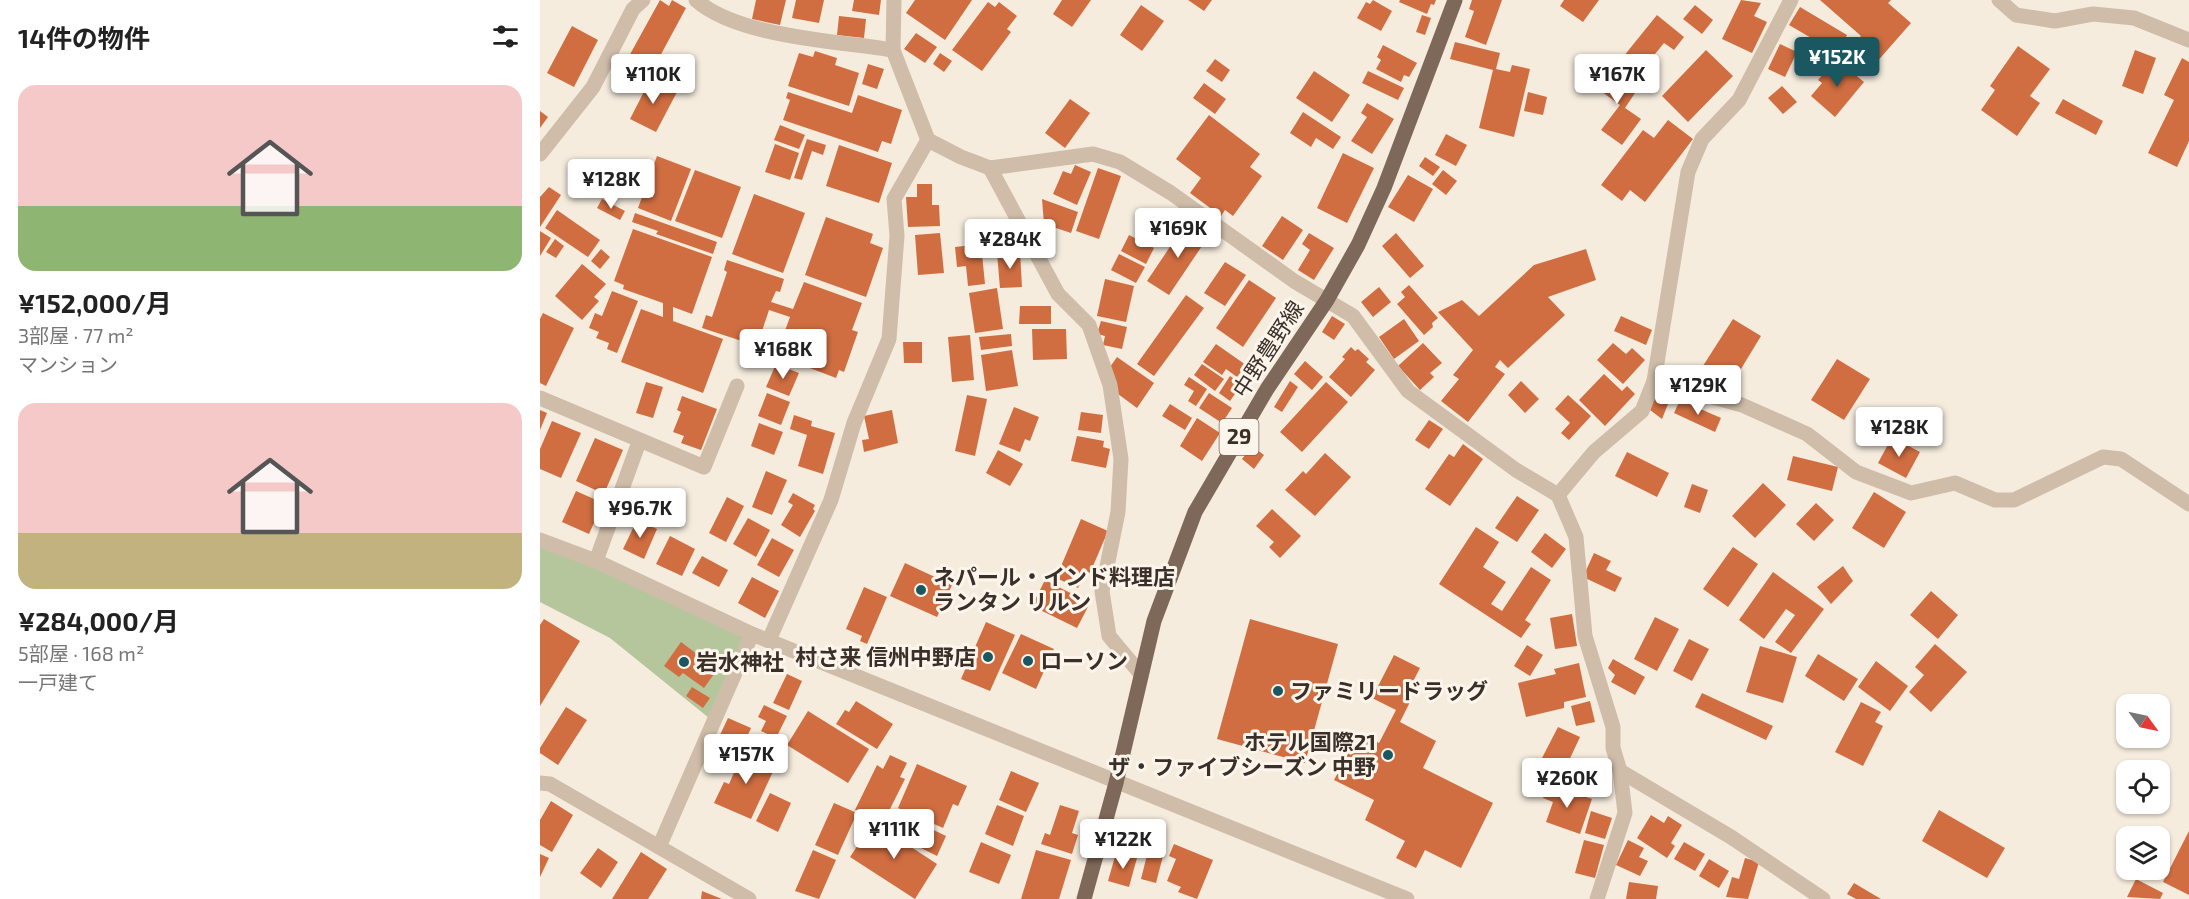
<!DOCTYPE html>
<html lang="ja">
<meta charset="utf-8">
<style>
:root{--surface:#fff;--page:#f2f2f2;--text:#222;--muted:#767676;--accent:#1a5761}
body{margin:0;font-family:"Exo 2","Noto Sans JP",sans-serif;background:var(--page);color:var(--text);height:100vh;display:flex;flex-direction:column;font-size:22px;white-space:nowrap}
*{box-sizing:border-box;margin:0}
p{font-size:20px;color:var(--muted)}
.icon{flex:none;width:33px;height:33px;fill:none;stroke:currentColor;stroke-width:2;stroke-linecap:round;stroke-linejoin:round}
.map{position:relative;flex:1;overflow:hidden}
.side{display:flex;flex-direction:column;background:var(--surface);width:540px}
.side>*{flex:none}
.needle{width:39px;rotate:123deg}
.fabs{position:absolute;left:1576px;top:694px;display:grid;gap:12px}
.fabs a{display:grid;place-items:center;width:54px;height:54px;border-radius:12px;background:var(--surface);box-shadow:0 2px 4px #0004;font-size:30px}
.price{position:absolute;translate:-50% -51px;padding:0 14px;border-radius:6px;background:#fff;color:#222;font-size:20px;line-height:39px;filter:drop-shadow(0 2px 3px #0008)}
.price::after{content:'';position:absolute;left:50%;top:36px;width:18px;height:14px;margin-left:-9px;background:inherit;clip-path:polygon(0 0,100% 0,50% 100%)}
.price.current{background:var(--accent);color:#fff}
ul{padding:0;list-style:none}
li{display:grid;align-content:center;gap:12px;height:318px;padding:0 18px}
li span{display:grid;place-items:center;height:186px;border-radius:18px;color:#555}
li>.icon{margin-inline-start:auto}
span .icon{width:108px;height:108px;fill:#fffc;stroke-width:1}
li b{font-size:26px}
h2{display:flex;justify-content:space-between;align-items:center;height:72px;padding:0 18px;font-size:26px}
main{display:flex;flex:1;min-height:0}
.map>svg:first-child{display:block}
.green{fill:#b5c69c}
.building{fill:#d06e41}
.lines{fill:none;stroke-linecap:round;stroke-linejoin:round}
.minor{stroke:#cfbda9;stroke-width:15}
.major{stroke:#7e6859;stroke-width:15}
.poi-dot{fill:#1a5761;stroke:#fcf5ec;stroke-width:2}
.labels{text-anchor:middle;stroke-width:6;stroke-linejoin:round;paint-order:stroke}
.shield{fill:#fcf5ec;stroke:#756b64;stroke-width:1.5}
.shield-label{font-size:21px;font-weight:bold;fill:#3b3029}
.street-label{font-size:22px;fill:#3b3029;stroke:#fcf5ec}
.poi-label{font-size:22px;font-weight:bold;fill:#3b3029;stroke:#fcf5ec;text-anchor:start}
</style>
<main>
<section class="side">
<h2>14件の物件<svg class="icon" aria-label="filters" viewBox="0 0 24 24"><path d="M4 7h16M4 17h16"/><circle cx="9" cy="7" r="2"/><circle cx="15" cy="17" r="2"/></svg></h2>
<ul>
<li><span style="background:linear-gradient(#f6c9c9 65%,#8fb573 0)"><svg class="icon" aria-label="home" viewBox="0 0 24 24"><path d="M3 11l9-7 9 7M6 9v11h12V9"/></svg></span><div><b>¥152,000/月</b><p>3部屋 · 77 m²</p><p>マンション</p></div></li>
<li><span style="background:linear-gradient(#f6c9c9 70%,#c2b280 0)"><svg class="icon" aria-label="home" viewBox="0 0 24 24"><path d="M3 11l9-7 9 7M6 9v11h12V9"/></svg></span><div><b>¥284,000/月</b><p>5部屋 · 168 m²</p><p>一戸建て</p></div></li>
</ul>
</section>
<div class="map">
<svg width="1649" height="899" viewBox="0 0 1649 899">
<rect width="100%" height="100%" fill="#f5ecde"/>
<path class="green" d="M0,540L212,634L174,722L70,638L0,602Z"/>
<g class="building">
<path d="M120,0L129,6L132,0L146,8L112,71L88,58Z"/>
<path d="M216,0H246L240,25L212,19Z"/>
<path d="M256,0H284L279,23L252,18Z"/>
<path d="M314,0H341L339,15L312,11Z"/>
<path d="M375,0H432L405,40L366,13Z"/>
<path d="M522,0H551L532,27L513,14Z"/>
<path d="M648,0H672L664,11Z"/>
<path d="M833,0L852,11L841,31L817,18L826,2L830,4Z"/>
<path d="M860,0H896L894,5L891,4L887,14L859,2Z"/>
<path d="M932,0H962L946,45L925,37L934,11L929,9Z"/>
<path d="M1024,0H1059L1043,22L1020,6Z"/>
<path d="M1201,0L1221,3L1214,16L1227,22L1212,53L1182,39Z"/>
<path d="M1280,0H1351L1348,3L1371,23L1328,72L1306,53L1321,36Z"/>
<path d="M448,2L455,7L459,2L477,16L467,29L471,32L442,71L412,50Z"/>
<path d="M601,5L624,21L602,51L580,35Z"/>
<path d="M1155,5L1173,20L1162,34L1143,19Z"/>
<path d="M1260,7L1307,35L1297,53L1249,25Z"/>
<path d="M882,15L891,18L885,35L876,32Z"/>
<path d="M1117,15L1144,37L1134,50L1124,43L1111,59L1116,63L1106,76L1083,57Z"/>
<path d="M299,16L326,19L324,38L297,35Z"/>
<path d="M32,26L58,40L34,87L7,73Z"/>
<path d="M376,33L397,47L385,63L364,49Z"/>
<path d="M915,42L960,53L956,69L970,72L972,65L990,69L974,137L939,128L953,70L910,59Z"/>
<path d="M1240,44L1257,52L1245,77L1228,69Z"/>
<path d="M843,45L877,63L869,77L864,75L861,82L836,69L841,60L837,57Z"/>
<path d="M1478,46L1510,69L1490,96L1500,103L1477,136L1441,110L1455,90L1450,86Z"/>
<path d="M1166,50L1193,76L1148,122L1122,96Z"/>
<path d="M1595,50L1616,58L1603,94L1582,86Z"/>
<path d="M275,51L297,58L295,65L319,73L309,106L248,86L259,53L273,57Z"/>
<path d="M400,53L412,61L404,72L393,64Z"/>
<path d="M1642,58L1649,62V141L1637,167L1608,153L1634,100L1624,95Z"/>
<path d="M675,59L690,70L682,82L666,71Z"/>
<path d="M1296,59L1324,82L1295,117L1271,96L1282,83L1278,80Z"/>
<path d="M328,64L344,69L337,89L322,84Z"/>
<path d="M1064,66L1097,90L1085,108L1101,119L1082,145L1061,130L1080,105L1051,84Z"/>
<path d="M774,71L810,95L792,122L756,98Z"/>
<path d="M828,71L864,88L858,100L822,83Z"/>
<path d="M111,78L137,92L116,132L90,119Z"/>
<path d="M664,83L686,99L675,114L653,98Z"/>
<path d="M1242,86L1257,102L1243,114L1228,98Z"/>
<path d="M248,92L312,113L318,95L362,110L351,144L342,141L338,152L243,120L250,100L246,98Z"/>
<path d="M988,92L1007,97L1003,115L984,111Z"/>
<path d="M530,99L550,113L525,148L505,133Z"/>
<path d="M1523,99L1563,121L1556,135L1515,113Z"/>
<path d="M827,103L854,119L832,154L811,141L827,117L821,113Z"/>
<path d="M0,111L8,117L0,128Z"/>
<path d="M763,112L801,137L793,149L776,138L771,147L750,133Z"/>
<path d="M669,115L720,154L710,167L722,176L693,216L685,210L681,216L650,193L661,178L636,159Z"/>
<path d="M1128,120L1153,139L1105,202L1090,190L1082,201L1061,185L1103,130L1114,138Z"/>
<path d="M240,125L265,135L259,149L234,140Z"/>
<path d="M906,134L927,145L916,166L895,155Z"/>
<path d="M267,139L286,145L283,155L272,151L262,180L254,178Z"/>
<path d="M235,144L259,153L250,180L225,172Z"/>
<path d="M299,145L352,163L339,203L286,186Z"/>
<path d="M803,153L834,168L807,223L777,208Z"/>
<path d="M117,156L151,169L131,221L98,208Z"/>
<path d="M885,157L900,167L893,176L879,166Z"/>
<path d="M535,165L551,172L537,205L513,194L523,171L531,174Z"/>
<path d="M558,168L581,176L559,239L536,231Z"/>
<path d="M155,170L201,187L182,238L135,221Z"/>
<path d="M903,170L917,181L906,195L892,184Z"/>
<path d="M868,175L893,189L874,222L848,207Z"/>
<path d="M377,184H392V205H399L400,226L368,227L366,197H377Z"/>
<path d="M9,187L21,195L0,227V197Z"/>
<path d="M214,194L265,213L243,273L192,254Z"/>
<path d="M62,199L85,211L80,220L57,208Z"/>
<path d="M502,199L538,212L531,233L504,224Z"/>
<path d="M17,210L60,240L48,257L5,228Z"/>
<path d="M95,213L177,242L173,254L116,234L118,231L92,222Z"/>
<path d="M742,216L763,230L743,260L722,246Z"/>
<path d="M286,217L333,234L330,243L343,248L326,297L265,275Z"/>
<path d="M646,223L668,237L629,295L607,281Z"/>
<path d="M93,229L172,257L152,314L133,307V321L183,339L163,393L81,362L101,309L123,317V303L83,289L84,285L74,281Z"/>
<path d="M0,231L11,238L0,256Z"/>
<path d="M400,233L404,273L378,275L375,235Z"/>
<path d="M769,233L794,248L774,280L758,270L770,250L762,244Z"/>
<path d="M856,233L884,266L870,278L842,246Z"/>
<path d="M589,235L614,248L606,264L581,251Z"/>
<path d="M15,239L24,246L16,258L6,252Z"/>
<path d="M441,244L445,284L428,286L426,266L417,267L415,247Z"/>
<path d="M61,249L70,257L60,269L51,261Z"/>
<path d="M1046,249L1056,280L1008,297L1025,315L968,368L960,360L955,367L965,374L928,422L901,401L919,379L913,375L933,350L898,312L922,300L939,316L994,265Z"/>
<path d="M480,251L482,287L460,288L457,253Z"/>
<path d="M579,254L605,267L596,283L571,270Z"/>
<path d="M187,260L244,279L240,292L236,291L231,302L253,309L264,282L322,303L312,330L318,332L304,372L299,370L296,378L236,355L250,317L229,310L217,346L162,328L166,315L172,317L187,272L184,270Z"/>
<path d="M685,262L706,275L685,306L664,293Z"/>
<path d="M42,264L66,284L54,297L59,301L42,320L15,296Z"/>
<path d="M565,279L594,286L586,322L557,316Z"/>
<path d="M709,280L736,298L703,347L676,328Z"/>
<path d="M869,285L898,318L892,323L893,327L884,335L857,304L865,297L861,292Z"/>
<path d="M839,287L851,302L833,317L821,302Z"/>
<path d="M457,288L463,329L435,333L429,293Z"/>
<path d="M72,291L98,301L77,353L67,349L69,343L56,338L59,332L49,328L55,313L62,316Z"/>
<path d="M646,295L664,308L614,376L597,364Z"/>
<path d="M480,306H511V324H479Z"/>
<path d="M3,313L34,328L6,386L0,383V319Z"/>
<path d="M792,316L805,324L794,340L782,332Z"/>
<path d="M1081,316L1112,330L1106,345L1074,331Z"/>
<path d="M864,319L879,341L854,359L839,337Z"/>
<path d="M1193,319L1221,336L1190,387L1161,369Z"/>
<path d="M561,321L587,327L582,349L563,345L565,336L557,334Z"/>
<path d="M492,329H526L527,359L493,360Z"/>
<path d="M471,334L472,346L441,350L439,337Z"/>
<path d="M430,335L434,380L412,382L408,337Z"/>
<path d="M363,342H382V363H364Z"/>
<path d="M883,343L902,363L890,373L894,377L880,390L858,366Z"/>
<path d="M1073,343L1086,354L1092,348L1105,360L1083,384L1057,360Z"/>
<path d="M676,344L706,365L697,377L686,369L682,375L663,362Z"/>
<path d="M811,347L815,351L818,349L829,359L826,362L835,370L811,397L789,377L805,359L802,357Z"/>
<path d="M472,350L478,386L446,391L441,355Z"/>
<path d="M577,357L614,383L597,408L578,394L570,367Z"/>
<path d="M1297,359L1330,379L1304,420L1271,400Z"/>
<path d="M765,361L783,377L772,390L754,374Z"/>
<path d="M236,364L259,373L249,396L226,387Z"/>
<path d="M662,364L684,379L675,391L654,375Z"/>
<path d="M1064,374L1082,391L1087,386L1095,394L1065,426L1039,400Z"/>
<path d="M690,376L702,384L690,401L679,393Z"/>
<path d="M649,377L667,389L656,406L648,401L654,391L644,385Z"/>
<path d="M750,381L758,387L742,412L734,407Z"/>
<path d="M981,381L999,399L985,413L968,395Z"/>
<path d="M106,382L123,387L113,418L96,413Z"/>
<path d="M786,382L808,402L762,452L740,432Z"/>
<path d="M227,393L250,402L241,425L218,416Z"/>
<path d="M669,393L692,408L682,423L659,408Z"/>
<path d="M427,395L447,399L435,456L415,451Z"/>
<path d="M1028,395L1051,416L1029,440L1021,433L1030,423L1015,409Z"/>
<path d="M142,396L177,409L161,450L141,443L144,436L133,432L141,412L137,410Z"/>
<path d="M1114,398L1128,404L1122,419L1110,410Z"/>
<path d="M1140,400L1181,418L1175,432L1134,413Z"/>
<path d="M630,404L652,418L645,430L622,416Z"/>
<path d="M474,407L499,417L490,441L485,439L480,452L459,444Z"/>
<path d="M0,410L7,413L0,430Z"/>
<path d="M352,410L358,443L324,452L322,440L329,439L324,416Z"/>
<path d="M541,412L563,415L561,433L538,430Z"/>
<path d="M254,415L272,421L271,426L295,433L283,474L258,466L267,435L250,429Z"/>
<path d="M657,418L680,433L662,461L640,446Z"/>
<path d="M889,420L903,429L889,449L875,440Z"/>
<path d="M12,421L41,433L21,478L0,469V449Z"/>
<path d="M219,423L243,432L234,455L211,446Z"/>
<path d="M537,436L564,441L563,447L570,449L566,468L531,461Z"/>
<path d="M1352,437L1380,452L1366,478L1338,463Z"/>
<path d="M55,438L83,450L64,494L36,481Z"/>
<path d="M923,444L943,459L910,506L885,489L909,454L914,457Z"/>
<path d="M712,446L724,455L714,469L702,459Z"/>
<path d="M458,450L483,464L470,486L446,473Z"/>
<path d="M1087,452L1129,473L1117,497L1075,476Z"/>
<path d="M785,453L811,477L775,516L745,490L763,471L766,474Z"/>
<path d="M1253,456L1298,467L1292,491L1247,480Z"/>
<path d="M226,471L247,480L232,515L212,507Z"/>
<path d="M1223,483L1246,505L1215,538L1192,516Z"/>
<path d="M1152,484L1168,490L1160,513L1144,507Z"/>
<path d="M36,491L63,503L49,534L22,522Z"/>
<path d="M1334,492L1366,512L1344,548L1312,528Z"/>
<path d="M253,493L275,505L273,509L275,511L260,537L241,525L253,505L248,502Z"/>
<path d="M977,496L999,510L977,542L955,528Z"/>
<path d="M187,497L204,506L186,542L169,533Z"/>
<path d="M1276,503L1294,520L1274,541L1256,524Z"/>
<path d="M732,509L761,536L740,558L729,547L734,542L716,526Z"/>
<path d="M208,518L230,530L216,557L193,544Z"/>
<path d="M541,519L568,531L550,573L546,571L538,588L516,578Z"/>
<path d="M97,520L117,529L104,559L83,549Z"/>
<path d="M936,527L959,542L943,567L966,582L951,604L962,611L991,567L1011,580L985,620L991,624L981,638L899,584Z"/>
<path d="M1005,533L1026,549L1012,568L991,552Z"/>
<path d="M130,536L155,549L142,576L116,564Z"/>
<path d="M232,538L254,550L239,577L217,565Z"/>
<path d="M1193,547L1218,564L1188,607L1163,589Z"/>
<path d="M1054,553L1071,561L1066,570L1082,578L1075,592L1043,577Z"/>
<path d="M162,556L188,570L179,587L152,573Z"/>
<path d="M365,563L412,585L397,617L350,596Z"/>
<path d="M1303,566L1313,581L1291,604L1277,587Z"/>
<path d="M1233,572L1284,609L1251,653L1235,642L1255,615L1246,609L1224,639L1199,620Z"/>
<path d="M212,577L239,591L225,618L198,603Z"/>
<path d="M505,580L550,603L537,628L492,606Z"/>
<path d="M324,587L347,597L327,644L320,641L322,636L306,629Z"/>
<path d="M1391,591L1418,615L1398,639L1370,615Z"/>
<path d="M1032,614L1037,646L1015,649L1010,618Z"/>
<path d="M1115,617L1139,629L1117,671L1094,659Z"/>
<path d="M4,619L40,641L0,706V625Z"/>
<path d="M710,619L798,644L765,763L677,739Z"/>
<path d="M446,622L475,635L450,691L421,679Z"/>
<path d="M481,634L514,649L496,689L462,673Z"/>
<path d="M1149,639L1169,649L1152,681L1133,671Z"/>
<path d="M141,642L157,654L155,657L174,674L164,688L143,673L139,677L124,666Z"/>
<path d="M1395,644L1427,672L1391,712L1369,692L1384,675L1375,667Z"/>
<path d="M987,645L1003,655L990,676L974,666Z"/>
<path d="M1220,646L1257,657L1243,703L1206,692Z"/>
<path d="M1278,654L1318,679L1304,701L1265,676Z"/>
<path d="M854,655L880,668L864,699L870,702L860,722L896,741L883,768L953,803L921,868L885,850L876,868L856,858L865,841L825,820L834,800L794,780L819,733L839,743L856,710L832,698Z"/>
<path d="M1073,659L1105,677L1095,695L1071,682L1075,675L1068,668Z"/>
<path d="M1336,661L1368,686L1350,711L1318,687Z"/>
<path d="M1039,663L1046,697L1024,702V708L986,717L978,683L1016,674L1014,669Z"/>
<path d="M247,674L262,681L249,710L233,703Z"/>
<path d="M152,687L170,698L163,708L146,696Z"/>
<path d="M1162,693L1233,726L1226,740L1155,707Z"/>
<path d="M316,701L353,724L337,749L296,724L305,710L309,712Z"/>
<path d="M1050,701L1055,722L1036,726L1031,706Z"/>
<path d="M1321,702L1341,712L1335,722L1343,726L1323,766L1295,752Z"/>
<path d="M224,705L247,716L236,738L221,731L226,721L218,717Z"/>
<path d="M26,707L47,720L18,765L0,753V748Z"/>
<path d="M268,711L329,749L308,783L247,745Z"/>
<path d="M188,718L211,728L203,746L180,735Z"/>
<path d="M1018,727L1040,737L1025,769L1002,758Z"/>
<path d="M204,750L236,765L211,819L174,803L184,782L189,784Z"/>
<path d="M350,755L367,763L360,777L365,779L347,815L344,814L340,822L315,810L337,765L343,769Z"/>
<path d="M1039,758L1071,766L1064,791L1033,783Z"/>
<path d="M377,764L427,786L418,806L413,804L403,828L358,808Z"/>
<path d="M471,771L499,783L486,812L459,800Z"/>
<path d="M1008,784L1052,799L1040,834L1006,822L1013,802L1003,798Z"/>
<path d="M230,793L251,803L238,832L216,821Z"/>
<path d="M11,801L33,815L12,852L0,845V820Z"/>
<path d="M294,803L317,813L298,855L275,845Z"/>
<path d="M457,805L484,816L473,846L445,834Z"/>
<path d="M520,805L539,811L532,833L538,835L532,854L501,844L505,833L510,835Z"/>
<path d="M1399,810L1465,848L1447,878L1382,841Z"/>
<path d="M1051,811L1072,818L1065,839L1045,833Z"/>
<path d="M1111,815L1124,823L1128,816L1142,825L1131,843L1135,846L1127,858L1097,838Z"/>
<path d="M365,816L406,836L397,856L367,841L372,831L360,825Z"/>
<path d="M578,821L596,826L588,853L570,848Z"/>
<path d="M333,822L397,864L375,899L310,857Z"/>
<path d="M597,827L624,834L619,851L624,852L616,883L601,879L607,855L591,850Z"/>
<path d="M1649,831V895L1623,882Z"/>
<path d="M1044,840L1064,845L1055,878L1035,873Z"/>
<path d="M1088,840L1104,848L1099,857L1108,861L1100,876L1076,865Z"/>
<path d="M441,842L471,855L459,884L429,872Z"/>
<path d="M1144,842L1165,854L1155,871L1134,859Z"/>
<path d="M634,844L673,860L657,899L638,892L641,887L627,881L636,859L629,856Z"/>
<path d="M58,848L78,862L61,888L40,873Z"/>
<path d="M273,850L296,860L279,899L255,891Z"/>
<path d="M496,850L531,860L519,899H481Z"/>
<path d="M101,852L127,869L108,899H72Z"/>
<path d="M576,853L597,858L589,887L568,881Z"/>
<path d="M0,854L9,858L0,877Z"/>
<path d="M1205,858L1219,862L1208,899L1186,897L1192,877L1199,879Z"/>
<path d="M1169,859L1189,871L1179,888L1159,876Z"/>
<path d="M1596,879L1623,893L1620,899L1587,897Z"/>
<path d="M1089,882L1118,886L1116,899H1086Z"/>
<path d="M1314,883L1341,899H1316L1307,894Z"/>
<path d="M162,891L182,899H161Z"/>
</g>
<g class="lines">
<g class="minor">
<path d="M156,0C198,37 297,41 353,50L388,140L421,157L450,168L553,154L580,162L631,193L754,281L813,316L868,391L976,470L1018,495L1036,537L1045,636L1073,727V748L1080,771L1085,813L1057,899"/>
<path d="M1459,0L1476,15L1515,21L1553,14L1594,18L1649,40"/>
<path d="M353,50L354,0"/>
<path d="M0,154L53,87L93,9L103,0"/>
<path d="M450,168L518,294L549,325L570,385L581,459L578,512L562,591L569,636L600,673"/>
<path d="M1114,381L1202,405L1267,434L1316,472L1371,493L1415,483L1455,500H1474L1563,457L1581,459L1649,504"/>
<path d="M0,398L164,467L197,386"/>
<path d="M1018,495L1054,452L1102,411L1114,381L1148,172L1162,139L1199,100L1251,0"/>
<path d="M0,540L56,561L212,634L867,899"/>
<path d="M56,561L99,442"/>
<path d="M229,640L291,500L314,423L349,339L357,236L354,199L388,140"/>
<path d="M1080,771L1191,837L1283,899"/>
<path d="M0,783L10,784L209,899"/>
<path d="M119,847L212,634"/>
</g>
<path class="major" d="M544,899L576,783L614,621L655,512L727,389L787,300L818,245L844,188L915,0"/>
</g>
<g class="poi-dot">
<circle cx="381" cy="590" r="6"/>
<circle cx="448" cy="657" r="6"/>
<circle cx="488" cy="661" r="6"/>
<circle cx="144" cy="662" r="6"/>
<circle cx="738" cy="691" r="6"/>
<circle cx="848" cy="755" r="6"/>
</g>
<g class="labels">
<rect class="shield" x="679.5" y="419" width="39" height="36" rx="4.5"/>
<g class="shield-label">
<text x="699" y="444">29</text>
</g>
<g class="street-label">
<text transform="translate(728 349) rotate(-57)" y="8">中野豊野線</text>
</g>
<g class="poi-label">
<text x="393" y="585">ネパール・インド料理店<tspan x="393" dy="25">ランタン リルン</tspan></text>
<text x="436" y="665" text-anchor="end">村さ来 信州中野店</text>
<text x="500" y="669">ローソン</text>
<text x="156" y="670">岩水神社</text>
<text x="750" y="699">ファミリードラッグ</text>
<text x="836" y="750" text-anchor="end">ホテル国際21<tspan x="836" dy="25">ザ・ファイブシーズン 中野</tspan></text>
</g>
</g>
</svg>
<div class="fabs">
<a><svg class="needle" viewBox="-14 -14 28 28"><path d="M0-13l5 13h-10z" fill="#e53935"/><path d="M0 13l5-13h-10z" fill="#767676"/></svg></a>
<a><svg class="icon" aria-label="locate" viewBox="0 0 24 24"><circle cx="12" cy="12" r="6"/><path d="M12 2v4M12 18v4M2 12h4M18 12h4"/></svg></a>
<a><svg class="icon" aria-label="layers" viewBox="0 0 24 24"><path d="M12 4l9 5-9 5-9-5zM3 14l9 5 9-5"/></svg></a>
</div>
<b class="price current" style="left:1297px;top:88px">¥152K</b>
<b class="price" style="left:113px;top:105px">¥110K</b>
<b class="price" style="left:1077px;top:105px">¥167K</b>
<b class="price" style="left:71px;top:210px">¥128K</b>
<b class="price" style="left:638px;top:259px">¥169K</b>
<b class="price" style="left:470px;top:270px">¥284K</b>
<b class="price" style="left:243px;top:380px">¥168K</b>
<b class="price" style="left:1158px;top:416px">¥129K</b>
<b class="price" style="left:1359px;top:458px">¥128K</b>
<b class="price" style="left:100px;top:539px">¥96.7K</b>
<b class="price" style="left:206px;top:785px">¥157K</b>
<b class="price" style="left:1027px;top:809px">¥260K</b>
<b class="price" style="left:354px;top:860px">¥111K</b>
<b class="price" style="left:583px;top:870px">¥122K</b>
</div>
</main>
